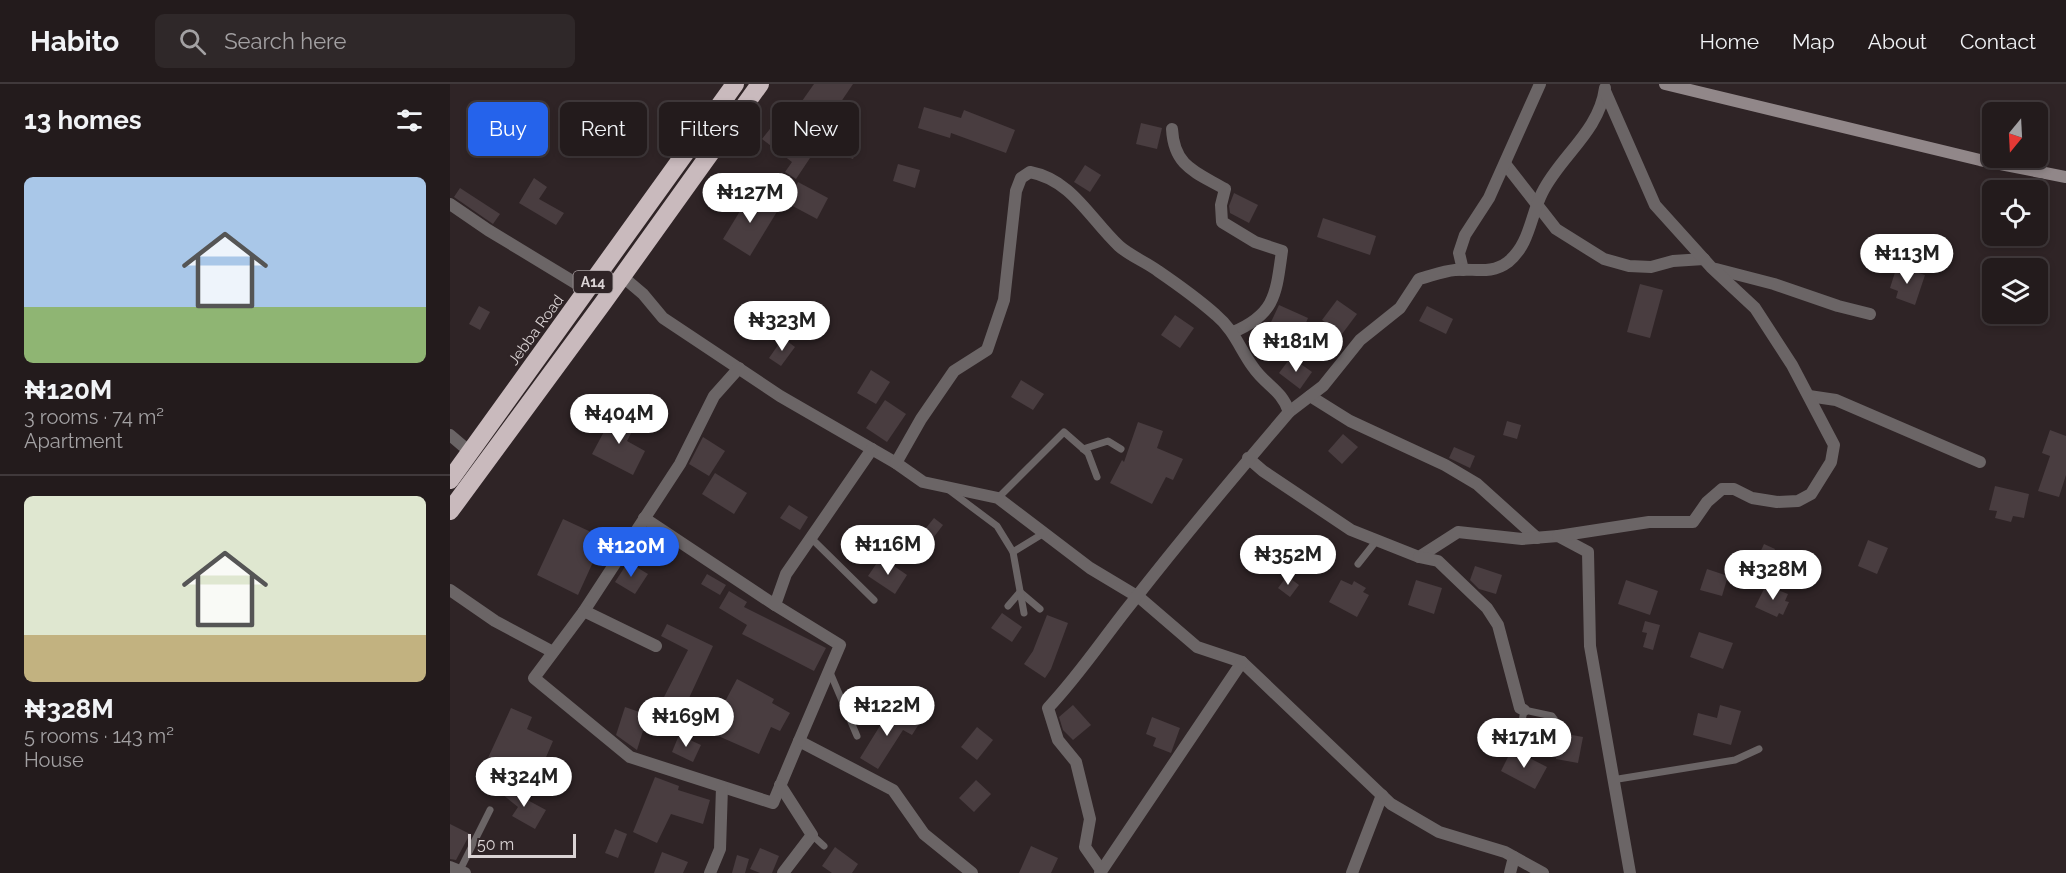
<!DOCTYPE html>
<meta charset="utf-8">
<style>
:root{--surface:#231b1c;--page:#2f2829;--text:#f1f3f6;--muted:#a3a1a3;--line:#40393b;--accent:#2563eb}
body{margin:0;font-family:Raleway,sans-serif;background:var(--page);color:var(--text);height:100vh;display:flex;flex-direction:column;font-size:22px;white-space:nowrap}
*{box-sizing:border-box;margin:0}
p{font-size:20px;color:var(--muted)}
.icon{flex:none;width:33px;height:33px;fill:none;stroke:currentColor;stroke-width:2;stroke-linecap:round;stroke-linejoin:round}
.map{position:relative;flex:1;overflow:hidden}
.drawer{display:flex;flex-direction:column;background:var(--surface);width:450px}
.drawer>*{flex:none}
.banner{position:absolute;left:18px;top:18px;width:570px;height:54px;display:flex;gap:12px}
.needle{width:39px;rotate:198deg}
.buttons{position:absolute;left:1532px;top:18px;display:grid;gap:12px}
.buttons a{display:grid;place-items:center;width:66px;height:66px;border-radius:9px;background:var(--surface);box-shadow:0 3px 9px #0003,0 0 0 2px var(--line);font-size:30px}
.scale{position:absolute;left:18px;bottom:15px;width:108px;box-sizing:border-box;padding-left:6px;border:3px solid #dad3d4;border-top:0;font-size:16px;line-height:21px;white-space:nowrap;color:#dad3d4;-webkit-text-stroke:4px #2f2426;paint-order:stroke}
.price{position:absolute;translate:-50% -51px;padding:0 14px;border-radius:21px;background:#fff;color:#222;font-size:20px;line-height:39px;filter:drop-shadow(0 2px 3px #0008)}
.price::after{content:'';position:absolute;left:50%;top:36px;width:18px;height:14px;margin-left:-9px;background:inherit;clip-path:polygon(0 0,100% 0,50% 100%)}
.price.active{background:var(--accent);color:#fff}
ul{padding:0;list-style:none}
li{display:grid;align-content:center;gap:12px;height:318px;padding:0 24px}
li+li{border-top:2px solid var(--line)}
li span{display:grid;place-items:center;height:186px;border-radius:9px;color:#555}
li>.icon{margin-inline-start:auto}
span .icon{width:108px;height:108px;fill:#fffc;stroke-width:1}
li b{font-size:26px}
h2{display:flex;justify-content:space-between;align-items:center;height:72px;padding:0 24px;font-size:26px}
.pill{padding:0 21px;border-radius:9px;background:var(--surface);box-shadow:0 3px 9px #0003,0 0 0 2px var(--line);font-size:21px;line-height:54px}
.pill.active{background:var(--accent);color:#fff}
header{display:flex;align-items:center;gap:36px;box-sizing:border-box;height:84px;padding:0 30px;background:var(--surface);border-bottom:2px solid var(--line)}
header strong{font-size:28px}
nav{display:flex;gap:33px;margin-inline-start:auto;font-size:21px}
.search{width:420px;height:54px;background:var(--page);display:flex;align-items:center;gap:15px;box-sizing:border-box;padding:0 21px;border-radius:9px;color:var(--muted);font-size:22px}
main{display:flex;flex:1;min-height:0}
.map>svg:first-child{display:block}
.building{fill:#493d40}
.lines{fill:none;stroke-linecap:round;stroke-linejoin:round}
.lane{stroke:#6b6566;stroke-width:7}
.street{stroke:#6b6566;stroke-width:12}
.secondary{stroke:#918789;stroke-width:12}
.highway{stroke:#c9babd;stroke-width:18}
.labels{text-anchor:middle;stroke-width:5;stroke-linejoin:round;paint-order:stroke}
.shield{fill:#2f2426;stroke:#a79ea0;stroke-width:1.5}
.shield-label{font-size:14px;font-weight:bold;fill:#dad3d4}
.street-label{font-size:15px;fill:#dad3d4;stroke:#2f2426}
</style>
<header>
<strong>Habito</strong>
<div class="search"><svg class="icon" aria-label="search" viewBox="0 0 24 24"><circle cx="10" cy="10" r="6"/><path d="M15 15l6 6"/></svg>Search here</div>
<nav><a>Home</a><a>Map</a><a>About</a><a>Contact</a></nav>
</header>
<main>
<section class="drawer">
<h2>13 homes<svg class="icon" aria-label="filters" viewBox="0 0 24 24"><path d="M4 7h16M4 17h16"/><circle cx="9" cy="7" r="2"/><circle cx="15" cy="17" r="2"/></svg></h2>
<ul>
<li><span style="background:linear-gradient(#a9c7e8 70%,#8fb573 0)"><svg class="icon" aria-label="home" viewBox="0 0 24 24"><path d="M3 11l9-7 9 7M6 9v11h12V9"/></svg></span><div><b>₦120M</b><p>3 rooms · 74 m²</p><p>Apartment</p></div></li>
<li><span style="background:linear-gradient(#dfe7d0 75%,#c2b280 0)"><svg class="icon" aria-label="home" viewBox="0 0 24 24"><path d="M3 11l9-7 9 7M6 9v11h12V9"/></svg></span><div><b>₦328M</b><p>5 rooms · 143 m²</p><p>House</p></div></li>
</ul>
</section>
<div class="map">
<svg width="1616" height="789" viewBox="0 0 1616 789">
<rect width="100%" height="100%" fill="#2f2426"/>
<g class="building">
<path d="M364,0H403L378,37L352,17Z"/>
<path d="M474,23L511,34L514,26L565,46L556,69L501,49L500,54L468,44Z"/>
<path d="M327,36L345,49L337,59L360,74L346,95L335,88L342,78L312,55Z"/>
<path d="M691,39L712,44L707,65L686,60Z"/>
<path d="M167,49L176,56L166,70L157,63Z"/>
<path d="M393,59L407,64L403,75L389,70Z"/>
<path d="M448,80L470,86L465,104L443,97Z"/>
<path d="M635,81L651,91L640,108L624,98Z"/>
<path d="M84,94L97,103L89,115L114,129L106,141L69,119Z"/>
<path d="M348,98L378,114L367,135L337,119Z"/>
<path d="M10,104L50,130L43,140L4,113Z"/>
<path d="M301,109L328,126L300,172L273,155Z"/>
<path d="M784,109L808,121L799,139L780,129L779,122Z"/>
<path d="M873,134L926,152L920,171L867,153Z"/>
<path d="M1447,182L1475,191L1465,221L1446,214L1448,207L1440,204Z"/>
<path d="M1190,200L1213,206L1200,254L1177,248Z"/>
<path d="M887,216L907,230L892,250L872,236Z"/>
<path d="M829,221L858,234L850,252L821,238Z"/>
<path d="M29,222L40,228L30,246L19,240Z"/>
<path d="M977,222L1003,235L996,250L969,237Z"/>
<path d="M725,231L744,244L730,264L711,251Z"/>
<path d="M333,254L345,263L331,282L319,274Z"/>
<path d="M841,273L862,288L850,305L829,289Z"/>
<path d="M421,286L440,298L426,320L407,309Z"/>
<path d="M571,296L594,310L583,326L561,313Z"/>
<path d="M435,316L456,330L437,358L416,344Z"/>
<path d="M164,329L186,340L177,357L195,367L183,391L142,370Z"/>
<path d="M1057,337L1071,341L1067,355L1053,351Z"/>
<path d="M688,338L713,347L707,364L733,375L723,396L716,393L702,420L660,399L672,376L674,378Z"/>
<path d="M1600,346L1616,352V391L1609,413L1588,407L1600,372L1592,369Z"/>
<path d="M893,350L908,363L892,380L878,367Z"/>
<path d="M253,353L275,367L259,392L239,380Z"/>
<path d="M1004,363L1025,372L1020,384L999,374Z"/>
<path d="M265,389L297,409L284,430L252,410Z"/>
<path d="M1545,402L1579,410L1574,434L1563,432L1561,438L1545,434L1547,427L1539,426Z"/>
<path d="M339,421L358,433L350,446L330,434Z"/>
<path d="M484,434L493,441L477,462L468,454Z"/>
<path d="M113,435L154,454L128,511L87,491Z"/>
<path d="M1418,456L1438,464L1427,490L1408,482Z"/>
<path d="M1314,460L1325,465L1314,489L1303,484Z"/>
<path d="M431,473L457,491L445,510L418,492Z"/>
<path d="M178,478L198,490L185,510L165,498Z"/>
<path d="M1025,482L1052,491L1046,510L1029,505L1020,496Z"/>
<path d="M1257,485L1278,492L1272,512L1250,506Z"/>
<path d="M257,490L276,501L270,511L251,500Z"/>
<path d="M837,492L849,501L840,513L828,504Z"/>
<path d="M891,496L902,501L904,497L916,504L913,508L919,511L907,533L879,518Z"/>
<path d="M966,496L992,504L984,530L958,521Z"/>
<path d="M1176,496L1208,507L1200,531L1168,520Z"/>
<path d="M1316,501L1338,510L1335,517L1339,518L1333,531L1329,529L1327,533L1305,523Z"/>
<path d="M279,507L297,518L294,523L376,564L364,587L292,550L297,541L269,524Z"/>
<path d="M552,529L572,543L562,558L541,544Z"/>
<path d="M597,531L618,539L601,585L595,594L574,580L583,567Z"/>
<path d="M1195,537L1210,541L1203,566L1193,563L1197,549L1192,548Z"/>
<path d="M217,540L263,562L234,625L240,627L231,646L202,633L210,614L213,615L238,566L211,552Z"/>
<path d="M1249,548L1283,559L1273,585L1240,573Z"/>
<path d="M287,595L324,615L322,619L340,629L330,647L321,643L309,670L257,647L268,624L271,625Z"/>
<path d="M623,621L641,641L623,656L613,646L609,633Z"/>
<path d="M1270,621L1291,627L1281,661L1243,651L1248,629L1267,634Z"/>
<path d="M175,623L198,631L187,666L166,651Z"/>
<path d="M61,624L82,633L77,645L103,657L87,694L38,674Z"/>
<path d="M441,624L469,640L462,651L453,646L428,685L410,674Z"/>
<path d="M702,633L730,644L721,669L703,662L706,654L696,650Z"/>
<path d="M527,643L543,656L527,676L511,663Z"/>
<path d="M1111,649L1133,653L1128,679L1106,675Z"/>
<path d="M229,651L251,661L243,678L222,668Z"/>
<path d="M1062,665L1097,683L1085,705L1051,687Z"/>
<path d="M205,693L229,702L228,706L260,716L253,740L221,730L207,759L183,748Z"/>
<path d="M526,696L541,710L524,728L509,714Z"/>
<path d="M50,701L61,708L65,707L70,712L96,726L85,745L62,732L68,723L47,706Z"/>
<path d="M0,740L20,750L6,776L0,775Z"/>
<path d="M165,745L177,750L168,774L155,769Z"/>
<path d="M581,762L608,774L601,789H569Z"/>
<path d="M385,763L408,780L402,789H382L372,782Z"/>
<path d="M310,764L329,772L322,789H310L300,785Z"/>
<path d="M212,768L238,778L233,789H204Z"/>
<path d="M287,771L299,775L295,789H282Z"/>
</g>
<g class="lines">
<g class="lane">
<path d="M633,365L658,357L671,365"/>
<path d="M499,406L547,442L563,468"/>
<path d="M548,414L614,348L638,369L647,393"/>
<path d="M361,454L424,516"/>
<path d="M908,480L927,456"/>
<path d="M558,522L570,508L590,525"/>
<path d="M574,529L563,468L594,449"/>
<path d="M379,586L407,652"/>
<path d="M1060,654L1071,643L1074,626L1102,632L1110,643"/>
<path d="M1162,696L1285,676L1309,665"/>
<path d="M362,751L374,762"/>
<path d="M10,786L40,726"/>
</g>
<g class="street">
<path d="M722,45C724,83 746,88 775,105L771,121L772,138L805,158L832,167C826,209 826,230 783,248"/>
<path d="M1056,81L1106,145L1154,175L1179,182L1201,183L1223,177L1254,175"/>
<path d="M0,120L38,146L137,206"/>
<path d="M1266,185L1324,200L1388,222L1420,230"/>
<path d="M1013,186L1009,169L1015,151L1039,114L1090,0"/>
<path d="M173,193L193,210L213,234L330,312L446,379L473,398L548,414L640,484L690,514L747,563L792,578L941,720L989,748L1055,768L1093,789"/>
<path d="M860,312L900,337L995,381L1027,400L1087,454"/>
<path d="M1359,312L1386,316L1530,378"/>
<path d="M839,328L873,302L910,256L950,224L969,195C981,192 993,187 1005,186C1024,184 1041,191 1058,178C1080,160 1080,133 1092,109C1110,72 1149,48 1155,4"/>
<path d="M0,351L20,368"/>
<path d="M798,374L813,387L901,446L969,473L1008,448L1072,455L1108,452L1138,468L1140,562L1180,789"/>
<path d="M446,379L471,335L504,287L537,266L554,216L566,107L571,94L580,88C622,96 640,135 669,162C680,172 696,178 708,187C727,200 748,215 766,231C784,246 790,265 803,283C815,301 832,306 839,328C786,390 734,452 684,516C654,553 631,589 598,624L608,656L626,678L640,735L635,763L651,786"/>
<path d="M194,434L325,521"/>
<path d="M1108,452L1199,438H1243L1257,418L1272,405H1284L1302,414L1327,418L1348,417L1361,410L1381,378L1384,361L1342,281L1305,224L1261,183L1205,121L1155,7"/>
<path d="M969,473L988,477L1037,524L1048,541L1070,624L1074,626"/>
<path d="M0,506L45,537L103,568"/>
<path d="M134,527L230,380L264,312L289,284"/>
<path d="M206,562L134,527L84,594L180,673L323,719L349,657L443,706L474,750L522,789"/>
<path d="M349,657L390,561L325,521L336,490L422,365"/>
<path d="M330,701L362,751L333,789"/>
<path d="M0,783L15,789"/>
<path d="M260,789L270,765L272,703"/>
<path d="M650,789L792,578"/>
<path d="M902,789L932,711"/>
<path d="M1060,789L1064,773"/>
</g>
<path class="secondary" d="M1215,0L1530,76L1616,93"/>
<g class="highway">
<path d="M0,396L285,0"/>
<path d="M0,427L153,219L310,0"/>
</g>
</g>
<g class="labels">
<rect class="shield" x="123.5" y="187" width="39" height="22" rx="4.5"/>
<g class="shield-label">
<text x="143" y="203">A14</text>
</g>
<g class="street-label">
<text transform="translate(86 246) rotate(-54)" y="5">Jebba Road</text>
</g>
</g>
</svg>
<div class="buttons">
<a><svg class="needle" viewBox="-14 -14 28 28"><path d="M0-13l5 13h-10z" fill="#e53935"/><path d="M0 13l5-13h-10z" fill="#a3a1a3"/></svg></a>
<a><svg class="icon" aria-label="locate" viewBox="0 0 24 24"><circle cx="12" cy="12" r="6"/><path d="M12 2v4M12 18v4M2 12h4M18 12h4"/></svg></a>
<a><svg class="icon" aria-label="layers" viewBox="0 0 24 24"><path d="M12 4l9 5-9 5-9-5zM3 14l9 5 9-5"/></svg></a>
</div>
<div class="scale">50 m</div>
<b class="price" style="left:300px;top:140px">₦127M</b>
<b class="price" style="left:1457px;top:201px">₦113M</b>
<b class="price" style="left:332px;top:268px">₦323M</b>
<b class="price" style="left:846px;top:289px">₦181M</b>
<b class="price" style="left:169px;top:361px">₦404M</b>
<b class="price" style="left:438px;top:492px">₦116M</b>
<b class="price active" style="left:181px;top:494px">₦120M</b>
<b class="price" style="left:838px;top:502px">₦352M</b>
<b class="price" style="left:1323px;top:517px">₦328M</b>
<b class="price" style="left:437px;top:653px">₦122M</b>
<b class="price" style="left:236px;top:664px">₦169M</b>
<b class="price" style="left:1074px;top:685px">₦171M</b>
<b class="price" style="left:74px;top:724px">₦324M</b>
<div class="banner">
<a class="pill active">Buy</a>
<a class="pill">Rent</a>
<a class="pill">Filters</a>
<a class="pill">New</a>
</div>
</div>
</main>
